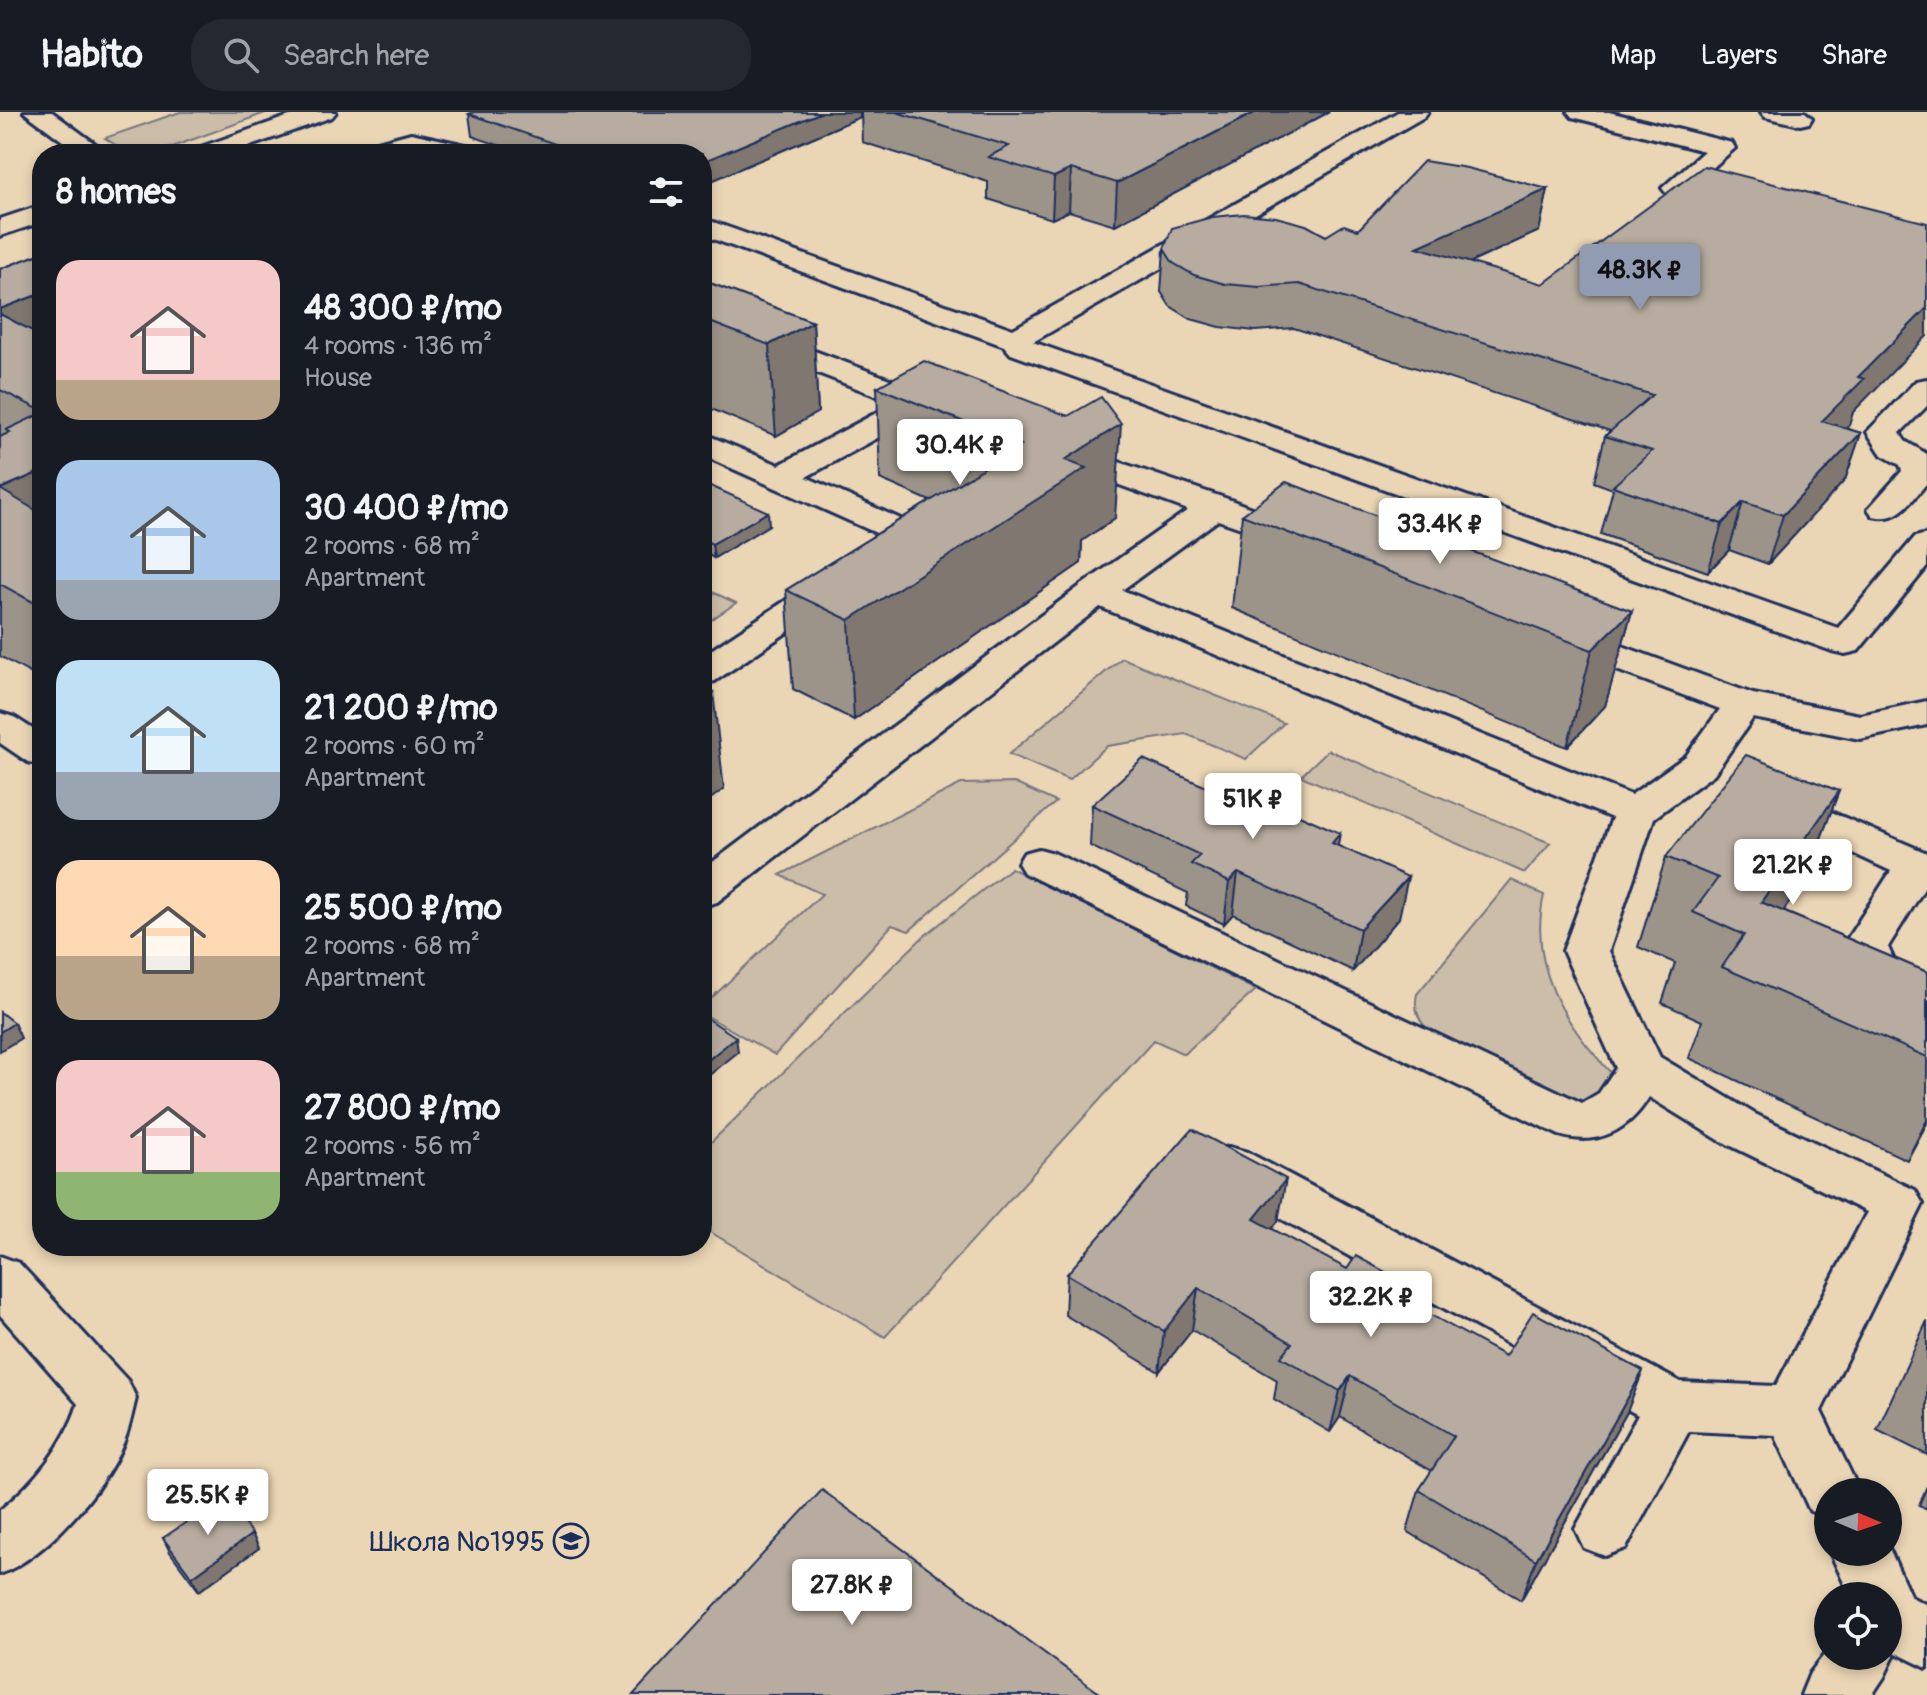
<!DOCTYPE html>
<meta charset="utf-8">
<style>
:root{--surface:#171b24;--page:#242831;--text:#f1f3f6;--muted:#9ea1a6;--line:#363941;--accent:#919bb2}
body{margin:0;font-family:Pangolin,sans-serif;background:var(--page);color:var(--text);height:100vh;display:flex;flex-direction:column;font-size:30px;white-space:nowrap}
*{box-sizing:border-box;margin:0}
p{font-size:26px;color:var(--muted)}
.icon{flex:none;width:44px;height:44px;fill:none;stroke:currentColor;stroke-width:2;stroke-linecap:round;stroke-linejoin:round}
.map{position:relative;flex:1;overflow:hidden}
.panel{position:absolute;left:32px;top:32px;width:680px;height:1112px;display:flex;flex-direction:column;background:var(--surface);border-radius:32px;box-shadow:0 4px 12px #0003}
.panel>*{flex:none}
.needle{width:52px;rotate:92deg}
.controls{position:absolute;left:1814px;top:1366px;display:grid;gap:16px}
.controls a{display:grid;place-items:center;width:88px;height:88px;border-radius:50%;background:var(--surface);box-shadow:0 4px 12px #0003;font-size:40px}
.price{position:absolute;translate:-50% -68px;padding:0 18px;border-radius:8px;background:#fff;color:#222;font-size:26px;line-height:52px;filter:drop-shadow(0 2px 4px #0008)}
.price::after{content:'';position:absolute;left:50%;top:48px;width:24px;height:18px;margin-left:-12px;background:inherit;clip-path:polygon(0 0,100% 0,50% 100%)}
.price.on{background:var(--accent);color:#111}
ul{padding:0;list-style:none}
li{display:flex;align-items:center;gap:24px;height:200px;padding:0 24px}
li span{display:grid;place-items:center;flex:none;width:224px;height:160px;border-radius:24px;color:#555}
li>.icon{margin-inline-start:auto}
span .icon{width:96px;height:96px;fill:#fffc;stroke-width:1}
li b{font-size:34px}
h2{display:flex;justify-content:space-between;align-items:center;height:96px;padding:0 24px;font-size:34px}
header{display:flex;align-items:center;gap:48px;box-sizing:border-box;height:112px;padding:0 40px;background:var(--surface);border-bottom:2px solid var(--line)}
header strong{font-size:38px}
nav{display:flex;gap:44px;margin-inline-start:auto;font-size:28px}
.search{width:560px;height:72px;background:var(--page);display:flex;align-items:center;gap:20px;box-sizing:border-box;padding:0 28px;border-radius:32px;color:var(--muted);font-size:30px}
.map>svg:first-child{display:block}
.green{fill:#ccbda8;stroke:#747683;stroke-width:2}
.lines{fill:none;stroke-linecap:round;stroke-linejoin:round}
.minor-casing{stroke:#1b2f5e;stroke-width:6}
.major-casing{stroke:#1b2f5e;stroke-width:6}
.minor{fill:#ead5b4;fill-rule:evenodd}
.major{fill:#ead5b4;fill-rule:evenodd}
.wall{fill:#9d9489;stroke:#1b2f5e;stroke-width:2}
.shaded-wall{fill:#80786f;stroke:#1b2f5e;stroke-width:2}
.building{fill:#b7ac9f;stroke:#1b2f5e;stroke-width:2}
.labels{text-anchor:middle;stroke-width:7;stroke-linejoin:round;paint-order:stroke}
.near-poi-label{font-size:28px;fill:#1b2f5e;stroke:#ead5b4;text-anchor:end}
</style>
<header>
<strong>Habito</strong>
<div class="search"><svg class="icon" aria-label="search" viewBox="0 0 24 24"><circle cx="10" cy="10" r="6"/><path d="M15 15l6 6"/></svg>Search here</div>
<nav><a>Map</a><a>Layers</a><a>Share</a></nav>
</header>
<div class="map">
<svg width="1927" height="1583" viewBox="0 0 1927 1583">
<rect width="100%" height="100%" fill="#ead5b4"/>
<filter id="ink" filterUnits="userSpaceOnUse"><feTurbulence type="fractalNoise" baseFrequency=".0125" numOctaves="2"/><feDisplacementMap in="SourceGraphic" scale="16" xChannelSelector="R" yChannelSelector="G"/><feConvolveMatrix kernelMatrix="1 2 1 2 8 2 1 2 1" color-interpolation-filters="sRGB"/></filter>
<g filter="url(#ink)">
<g class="green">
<path d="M180,0H268L153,42L123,38L105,26Z"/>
<path d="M706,477L736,491L702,514V480Z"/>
<path d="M1122,546L1284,611L1246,647L1186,622L1107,634L1069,668L1009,642Z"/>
<path d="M1328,638L1550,731L1525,761L1301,664Z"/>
<path d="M1014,671L1056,690L909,819L892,813L775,943L702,901V895L822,782L780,763L961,672Z"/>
<path d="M1011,756L1256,878L1184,942L1154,928L885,1225L702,1115V1039L923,825Z"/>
<path d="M1511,768L1544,783C1528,854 1564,912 1612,962L1600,985L1575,991L1431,921C1419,910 1413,898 1417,882Z"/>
</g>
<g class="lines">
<g class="minor-casing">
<g id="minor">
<path d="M24,0H52L109,42H80Z"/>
<path d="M1398,0H1428L1424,5L1033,230L1838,516L1915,425L1927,422V455L1858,539L1845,542L1832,539L1011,242L1004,234L702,123V106L1013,217Z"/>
<path d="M1568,0H1609L1732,31L1735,36L1684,81H1666L1662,76L1704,39L1572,5Z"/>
<path d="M1761,0H1805L1812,6L1809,11L1800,13L1765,5Z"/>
<path d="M411,21L484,37L488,42H441L412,36L389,42H348L352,37Z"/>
<path d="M702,197L946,288L951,295L946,302L935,304L923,301L806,365L921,416L926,423L921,430L715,569L702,572V544L883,424L702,343V321L779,353L895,291L702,216Z"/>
<path d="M1927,267V294L1900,321L1905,329L1927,342V371C1911,389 1899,411 1873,404L1868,397L1902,359L1900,353L1882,343L1867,320L1916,269Z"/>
<path d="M1060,330L1228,387L1308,418L1313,425L1308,432L1296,435L1218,408L1122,478L1631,683L1686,644L1720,597L1550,533L1544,525L1550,517L1563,514L1576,517L1753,582L1860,603L1927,589V613L1860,627L1753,606L1714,662L1654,706L1609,839L1660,945L1755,1002L1915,1078L1923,1092L1821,1299L1860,1380H1828V1405L1810,1399L1775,1323L1689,1319L1626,1436L1605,1444L1584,1436L1575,1417L1638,1303L1211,1068L1204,1054L1211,1040L1229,1035L1247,1040L1680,1270L1776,1274L1867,1100L1719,1028L1649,985C1629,1018 1598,1035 1559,1023L1024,761L1018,751L1024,741L1039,737L1054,741L1582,991L1599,981L1616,956L1563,839L1612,706L1100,495L717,790L702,795V758L1083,472L1188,398L1048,347L1044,340L1048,333Z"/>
<path d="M0,601L14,605L42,623V653L28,650L0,631Z"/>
<path d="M1773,675L1927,741V772L1888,835L1903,869L1927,891V928C1880,914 1856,880 1842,835L1891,759L1758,697L1752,688L1758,679Z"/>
<path d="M0,1144L19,1151L128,1269L136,1286C132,1302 129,1319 122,1334C102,1380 47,1444 0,1462V1398C34,1371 65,1333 78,1292L0,1203Z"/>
<path d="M1888,1434L1911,1485L1927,1493V1556L1892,1539L1894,1544L1884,1565L1872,1583H1801L1810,1561L1828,1538V1544H1888V1484H1850L1830,1440H1888Z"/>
</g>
</g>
<g class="major-casing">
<g id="major">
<path d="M301,0H336L332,5L228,42H191L195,37Z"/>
<path d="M42,93V110L0,124V107Z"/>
</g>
</g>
<use href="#minor" class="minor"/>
<use href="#major" class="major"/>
</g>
<g class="wall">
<path d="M475,0H860V5L702,73V42H524L472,24L469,2Z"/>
<path d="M861,0H1329L1115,113L1069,99L1052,107L988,87V70L862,30Z"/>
<path d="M1548,77L1539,119L1470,151L1853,300L1849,313L1845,316L1861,321L1845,368L1768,452L1729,438L1708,460L1601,422L1613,377L1594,370L1605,324L1610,319L1294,216L1255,219L1220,215L1191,207L1170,194L1161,180L1164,137L1326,124Z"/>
<path d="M42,141V568L0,544V157Z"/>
<path d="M702,168L813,210L818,300L776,324L702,293Z"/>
<path d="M877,275L1068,304L1115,406L1082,429L1081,451L854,608L793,577L786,478L930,389L880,367Z"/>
<path d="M702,370L769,413L714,446L702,440Z"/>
<path d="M1242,403L1632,499L1605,594L1567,635L1232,496Z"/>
<path d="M1839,679L1805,768L1783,799L1927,860V1011L1907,1048L1689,946L1702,909L1662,891L1675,851L1638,835L1666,745Z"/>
<path d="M1092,693L1338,734L1399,806L1353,859L1233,802L1224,812L1186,794L1188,781L1090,734Z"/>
<path d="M1278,1109L1272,1117L1505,1244L1627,1300L1521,1488L1407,1419L1419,1378L1432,1359L1340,1305L1330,1320L1274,1287L1277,1268L1192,1218L1159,1260L1065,1203L1067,1162Z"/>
<path d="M1927,1209V1343L1877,1318Z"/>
<path d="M1927,1374V1397L1919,1393Z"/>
<path d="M252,1422L259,1436L199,1479L170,1440L163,1426Z"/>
</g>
<g class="shaded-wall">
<path d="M822,0H860V5L702,73V50Z"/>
<path d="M1256,0H1329L1115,113L1117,71Z"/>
<path d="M1071,57L1069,99L1052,107L1054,65Z"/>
<path d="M1548,77L1539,119L1410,178L1417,135Z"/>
<path d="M42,181V275L0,216V197Z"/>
<path d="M1927,196V224L1853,300L1849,313L1807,356L1822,309L1858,265Z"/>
<path d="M813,210L818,300L776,324L769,233Z"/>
<path d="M1121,312L1115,406L1082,429L1081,451L854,608L849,508L1065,348Z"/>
<path d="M1861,321L1845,368L1768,452L1783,403Z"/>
<path d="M42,359V463L0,377Z"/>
<path d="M1743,390L1729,438L1708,460L1722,412Z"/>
<path d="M768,400L769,413L714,446L712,432Z"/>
<path d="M1632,499L1605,594L1567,635L1592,538Z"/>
<path d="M713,580L724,677L702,693V588Z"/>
<path d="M1839,679L1805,768L1739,863L1761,790Z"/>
<path d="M1340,721L1333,762L1332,731Z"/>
<path d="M1238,761L1233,802L1224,812L1229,770Z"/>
<path d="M1408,765L1399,806L1353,859L1360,817Z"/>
<path d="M14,911L21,926L0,939V920Z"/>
<path d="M736,925L738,940L702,969V953Z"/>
<path d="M1927,1008V1011L1907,1048Z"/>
<path d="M1286,1067L1278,1109L1247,1149L1254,1107Z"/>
<path d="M1413,1175L1402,1217L1404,1188Z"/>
<path d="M1198,1176L1192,1218L1159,1260L1164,1219Z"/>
<path d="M1643,1259L1627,1300L1521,1488L1536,1448Z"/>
<path d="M1350,1264L1340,1305L1330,1320L1340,1279Z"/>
<path d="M252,1422L259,1436L199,1479L192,1465Z"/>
</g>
<g class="building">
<path d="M475,0H822L702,50V42H584L469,2Z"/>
<path d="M896,0H1256L1117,71L1071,57L1054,65L988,45L1009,34Z"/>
<path d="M346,39L353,42H336Z"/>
<path d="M1424,49L1467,56L1548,77L1417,135L1543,172L1704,54L1927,111V196L1858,265L1864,267L1822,309L1861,321L1783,403L1743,390L1722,412L1613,374L1652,339L1605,324L1652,283L1299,172L1259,175L1225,172L1194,163L1173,151L1164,137L1172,116L1212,105L1244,102L1276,105L1306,113L1326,124L1344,113L1358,118Z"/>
<path d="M42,141V181L0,197V157Z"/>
<path d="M702,168L813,210L769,233L702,207Z"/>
<path d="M0,202L42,224V299L0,278Z"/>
<path d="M924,249L1068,304L1101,285L1121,312L1065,348L1086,356L849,508L786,478L1021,333L877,275Z"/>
<path d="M42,301V359L0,377L42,402V495L0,472V325L10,320L6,318Z"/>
<path d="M702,370L768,400L712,432L702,427Z"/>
<path d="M1286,370L1632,499L1592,538L1242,403Z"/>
<path d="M702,575L713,580L702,588Z"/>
<path d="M1746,643L1839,679L1761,790L1927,860V945L1722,855L1744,823L1693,800L1718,766L1666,745Z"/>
<path d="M1143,647L1211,677L1220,668L1340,721L1332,731L1408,765L1360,817L1238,761L1229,770L1191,752L1200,743L1092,693Z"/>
<path d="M0,900L14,911L0,920Z"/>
<path d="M702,903L736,925L702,953Z"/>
<path d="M1192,1017L1286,1067L1254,1107L1347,1157L1356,1144L1413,1175L1404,1188L1505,1244L1533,1200L1643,1259L1536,1448L1419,1378L1454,1324L1350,1264L1340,1279L1281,1245L1292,1231L1198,1176L1164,1219L1067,1162Z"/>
<path d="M822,1378L1102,1583H633Z"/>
<path d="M224,1385L252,1422L192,1465L163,1426Z"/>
</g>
</g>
<defs>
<g id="school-ring" transform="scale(1.8)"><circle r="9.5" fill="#ead5b4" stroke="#1b2f5e" stroke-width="1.5"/><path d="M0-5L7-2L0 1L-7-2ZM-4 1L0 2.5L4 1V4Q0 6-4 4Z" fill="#1b2f5e"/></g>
</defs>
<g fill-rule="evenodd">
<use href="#school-ring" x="571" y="1429"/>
</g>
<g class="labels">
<g class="near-poi-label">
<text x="545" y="1439">Школа №1995</text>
</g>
</g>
</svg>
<div class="controls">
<a><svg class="needle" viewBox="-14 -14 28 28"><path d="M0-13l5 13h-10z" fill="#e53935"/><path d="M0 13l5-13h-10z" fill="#9ea1a6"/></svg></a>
<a><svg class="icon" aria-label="locate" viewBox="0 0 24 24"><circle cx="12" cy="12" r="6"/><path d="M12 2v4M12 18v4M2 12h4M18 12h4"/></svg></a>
</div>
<b class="price on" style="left:1640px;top:200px">48.3K ₽</b>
<b class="price" style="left:960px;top:375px">30.4K ₽</b>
<b class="price" style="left:1440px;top:454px">33.4K ₽</b>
<b class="price" style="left:1253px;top:729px">51K ₽</b>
<b class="price" style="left:1793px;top:795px">21.2K ₽</b>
<b class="price" style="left:1371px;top:1227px">32.2K ₽</b>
<b class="price" style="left:208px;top:1425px">25.5K ₽</b>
<b class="price" style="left:852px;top:1515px">27.8K ₽</b>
<section class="panel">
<h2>8 homes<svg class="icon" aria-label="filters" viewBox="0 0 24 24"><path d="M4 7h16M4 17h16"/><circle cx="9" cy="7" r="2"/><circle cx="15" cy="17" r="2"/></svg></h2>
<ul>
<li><span style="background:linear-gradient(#f6c9c9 75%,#b9a48a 0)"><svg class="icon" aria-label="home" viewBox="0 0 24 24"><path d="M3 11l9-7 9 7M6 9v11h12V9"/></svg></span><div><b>48 300 ₽/mo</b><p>4 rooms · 136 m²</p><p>House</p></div></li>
<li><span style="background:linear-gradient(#a9c7e8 75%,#9aa5b1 0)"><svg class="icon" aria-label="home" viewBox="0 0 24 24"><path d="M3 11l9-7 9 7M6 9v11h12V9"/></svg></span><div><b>30 400 ₽/mo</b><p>2 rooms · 68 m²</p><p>Apartment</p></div></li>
<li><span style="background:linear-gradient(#bfe0f5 70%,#9aa5b1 0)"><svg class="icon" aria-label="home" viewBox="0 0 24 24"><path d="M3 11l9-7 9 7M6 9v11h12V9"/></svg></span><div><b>21 200 ₽/mo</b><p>2 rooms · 60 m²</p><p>Apartment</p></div></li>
<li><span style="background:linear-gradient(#ffd9b3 60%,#b9a48a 0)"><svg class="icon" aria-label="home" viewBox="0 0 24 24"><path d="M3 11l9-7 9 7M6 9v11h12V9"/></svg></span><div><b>25 500 ₽/mo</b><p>2 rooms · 68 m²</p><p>Apartment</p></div></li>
<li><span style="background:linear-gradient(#f6c9c9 70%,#8fb573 0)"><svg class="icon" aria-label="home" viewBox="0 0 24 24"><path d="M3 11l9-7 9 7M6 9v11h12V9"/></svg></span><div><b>27 800 ₽/mo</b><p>2 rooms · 56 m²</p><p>Apartment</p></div></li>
</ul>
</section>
</div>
